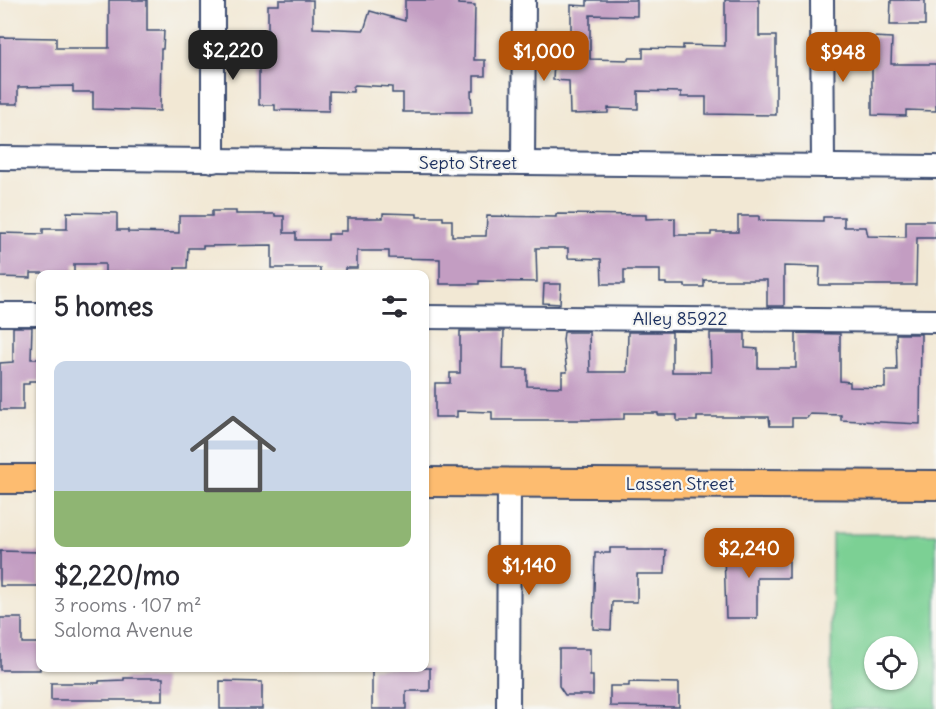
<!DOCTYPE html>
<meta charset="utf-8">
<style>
:root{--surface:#fff;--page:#f7f7f7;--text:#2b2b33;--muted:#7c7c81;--accent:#b45309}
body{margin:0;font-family:Delius,sans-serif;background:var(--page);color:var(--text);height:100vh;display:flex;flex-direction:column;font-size:22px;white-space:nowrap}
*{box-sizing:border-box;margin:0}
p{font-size:20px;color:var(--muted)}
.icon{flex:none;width:33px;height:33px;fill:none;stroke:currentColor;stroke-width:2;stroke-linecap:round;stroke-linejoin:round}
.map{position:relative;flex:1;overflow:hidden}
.drawer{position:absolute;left:36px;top:270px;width:393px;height:402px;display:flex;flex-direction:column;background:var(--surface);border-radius:12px;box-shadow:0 2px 4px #0004}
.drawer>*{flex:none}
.buttons{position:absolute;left:864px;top:636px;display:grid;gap:12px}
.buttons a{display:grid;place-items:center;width:54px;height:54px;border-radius:50%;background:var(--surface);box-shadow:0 2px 4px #0004;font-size:30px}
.price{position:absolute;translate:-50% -51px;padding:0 14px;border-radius:12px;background:var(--accent);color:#fff;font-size:20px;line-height:39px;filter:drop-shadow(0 2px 3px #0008)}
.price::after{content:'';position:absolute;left:50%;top:36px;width:18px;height:14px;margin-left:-9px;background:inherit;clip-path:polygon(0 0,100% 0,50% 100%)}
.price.active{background:#222;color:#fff}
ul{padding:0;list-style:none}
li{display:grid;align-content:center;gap:12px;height:318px;padding:0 18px}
li span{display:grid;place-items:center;height:186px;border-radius:12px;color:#555}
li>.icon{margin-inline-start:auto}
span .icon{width:108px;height:108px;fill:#fffc;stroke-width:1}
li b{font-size:26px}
h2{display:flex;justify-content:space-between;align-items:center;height:72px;padding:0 18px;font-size:26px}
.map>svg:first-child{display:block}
.green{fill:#7bd094;stroke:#4b8079;stroke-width:1.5;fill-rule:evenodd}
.building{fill:#c39dc2}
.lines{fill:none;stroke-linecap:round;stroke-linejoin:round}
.minor-casing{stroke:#3b4b70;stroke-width:26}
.major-casing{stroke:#3b4b70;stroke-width:32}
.minor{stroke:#fff;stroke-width:22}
.major{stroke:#fdbc70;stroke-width:28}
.labels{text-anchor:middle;stroke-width:4.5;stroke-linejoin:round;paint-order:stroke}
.street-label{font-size:18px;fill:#1b2f5e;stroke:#f6f6f2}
</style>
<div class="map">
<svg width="936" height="709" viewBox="0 0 936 709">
<rect width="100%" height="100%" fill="#f6f6f2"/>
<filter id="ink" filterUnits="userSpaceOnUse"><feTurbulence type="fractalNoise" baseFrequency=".0167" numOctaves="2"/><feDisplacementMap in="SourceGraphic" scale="12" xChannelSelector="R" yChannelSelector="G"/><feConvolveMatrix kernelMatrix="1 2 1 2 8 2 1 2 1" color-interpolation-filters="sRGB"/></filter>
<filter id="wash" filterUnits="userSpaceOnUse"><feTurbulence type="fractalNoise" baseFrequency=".008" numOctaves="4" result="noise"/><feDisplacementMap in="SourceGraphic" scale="24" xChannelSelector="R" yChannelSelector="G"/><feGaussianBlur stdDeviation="1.35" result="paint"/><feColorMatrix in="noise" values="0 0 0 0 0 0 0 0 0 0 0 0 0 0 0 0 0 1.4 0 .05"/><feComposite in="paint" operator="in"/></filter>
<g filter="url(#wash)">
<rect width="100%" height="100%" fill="#f2e8d4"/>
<path class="green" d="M832,534H936V709H831ZM874,646H908V680H874Z"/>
<g id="blocks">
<g class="building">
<path d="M109,0H147V31H164L163,49H161L160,111L93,109V92H73V86L18,87V104H0V37L56,38V48H109Z"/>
<path d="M279,0H313V28L364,30L370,11L405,21V0H458V4L475,5L474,60H485V76H474V91H471L472,112H403V93H392V87L355,85L353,87V92L329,91V111L275,110V105H259V33H268V5H279Z"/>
<path d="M587,0H637V16L590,15V59L628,60V58H643V48L683,49V45L725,46V0H759V36H776V115L706,114V97H681V92L638,91V109L608,108V113L570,114L569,81L553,80L554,62L571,63V5L587,6Z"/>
<path d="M891,0H925V25H890Z"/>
<path d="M872,37L892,38L891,64H936V111L906,110V116L872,115Z"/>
<path d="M212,211H236V214H275V216H284V233H296V240H328V234H340V231H347V218H383V213L417,214V217H443V220H452V236H486L487,216L556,217V214L646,215V219L675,218V235H711V232H738V216H759V220L823,221V217H844V227H866L868,236L906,237V221H936V238H917L916,285H819L820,267L784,266V306H767V280H704V287H685V285H666V283H660V270H624V284H602L601,259L568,258V248H536L537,282L479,281V284H440V259L389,258V251H357V268H345V274H320V268H272V245L203,246V248H188L187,268H175V274H105V264H74V273H31V278L0,277V233L43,234V229H67V212L117,213V230H128V232L179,233V216H212Z"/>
<path d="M544,284H561L560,304L543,303Z"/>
<path d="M13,327H32L31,359H40V381H29V384H23V410H0V363L13,362Z"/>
<path d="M460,331H504L503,369H527V386L562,387V372H567L563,340L564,332H589L590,372H627L628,332H672V372H711L710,333H745V348L758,349V368H796V333L840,334V381L850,382V387L885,388V370H897L896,334H921L920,424L841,420V415L810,414L807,418H792V426H770L769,417H697V421H677V415H658V413H624V419L589,420H492V412L457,411V417H435V383H450V373H460Z"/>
<path d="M754,546L770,547V561H789V578H757V618H726L724,552L754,550Z"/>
<path d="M610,548H627V550H666L665,574H637V602H612L611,630L593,629L595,553H610Z"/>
<path d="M0,551L40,552V586H0Z"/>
<path d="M0,618H22V643H40V670H0Z"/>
<path d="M559,649H590V676H593V695H565L559,686Z"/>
<path d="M372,668H430V691H406V709H372Z"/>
<path d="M124,678H163V700H51V683H99V681L124,680Z"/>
<path d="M220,681L262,682V709H220Z"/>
<path d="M629,682L679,683V707L610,706V686H629Z"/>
</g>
</g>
</g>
<g filter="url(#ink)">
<use href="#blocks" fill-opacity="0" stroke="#3b4b70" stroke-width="1.5"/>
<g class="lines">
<g class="minor-casing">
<g id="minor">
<path d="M822,0L823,166"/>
<path d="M0,158L936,167"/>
<path d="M213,161V0"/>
<path d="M523,163L524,0"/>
<path d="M0,314H40"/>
<path d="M424,317L936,321"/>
<path d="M508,709L509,483"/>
</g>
</g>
<g class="major-casing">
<g id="major">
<path d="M0,479H40"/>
<path d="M424,482L936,485"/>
</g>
</g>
<use href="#minor" class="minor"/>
<use href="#major" class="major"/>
</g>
</g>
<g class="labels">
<g class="street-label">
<text x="468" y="169">Septo Street</text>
<text x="680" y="325">Alley 85922</text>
<text x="680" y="490">Lassen Street</text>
</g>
</g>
</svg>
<div class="buttons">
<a><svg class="icon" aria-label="locate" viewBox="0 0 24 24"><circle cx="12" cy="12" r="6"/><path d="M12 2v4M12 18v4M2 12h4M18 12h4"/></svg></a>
</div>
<b class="price active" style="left:233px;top:81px">$2,220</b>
<b class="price" style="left:544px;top:82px">$1,000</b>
<b class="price" style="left:843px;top:83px">$948</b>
<b class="price" style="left:749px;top:579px">$2,240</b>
<b class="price" style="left:529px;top:596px">$1,140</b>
<section class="drawer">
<h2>5 homes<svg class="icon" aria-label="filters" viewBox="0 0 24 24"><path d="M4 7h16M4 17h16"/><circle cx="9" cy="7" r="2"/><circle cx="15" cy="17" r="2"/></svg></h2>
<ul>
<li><span style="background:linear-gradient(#c9d6e8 70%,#8fb573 0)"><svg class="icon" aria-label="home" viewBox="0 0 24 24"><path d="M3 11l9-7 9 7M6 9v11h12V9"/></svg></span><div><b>$2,220/mo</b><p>3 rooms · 107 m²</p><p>Saloma Avenue</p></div></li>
</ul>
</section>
</div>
